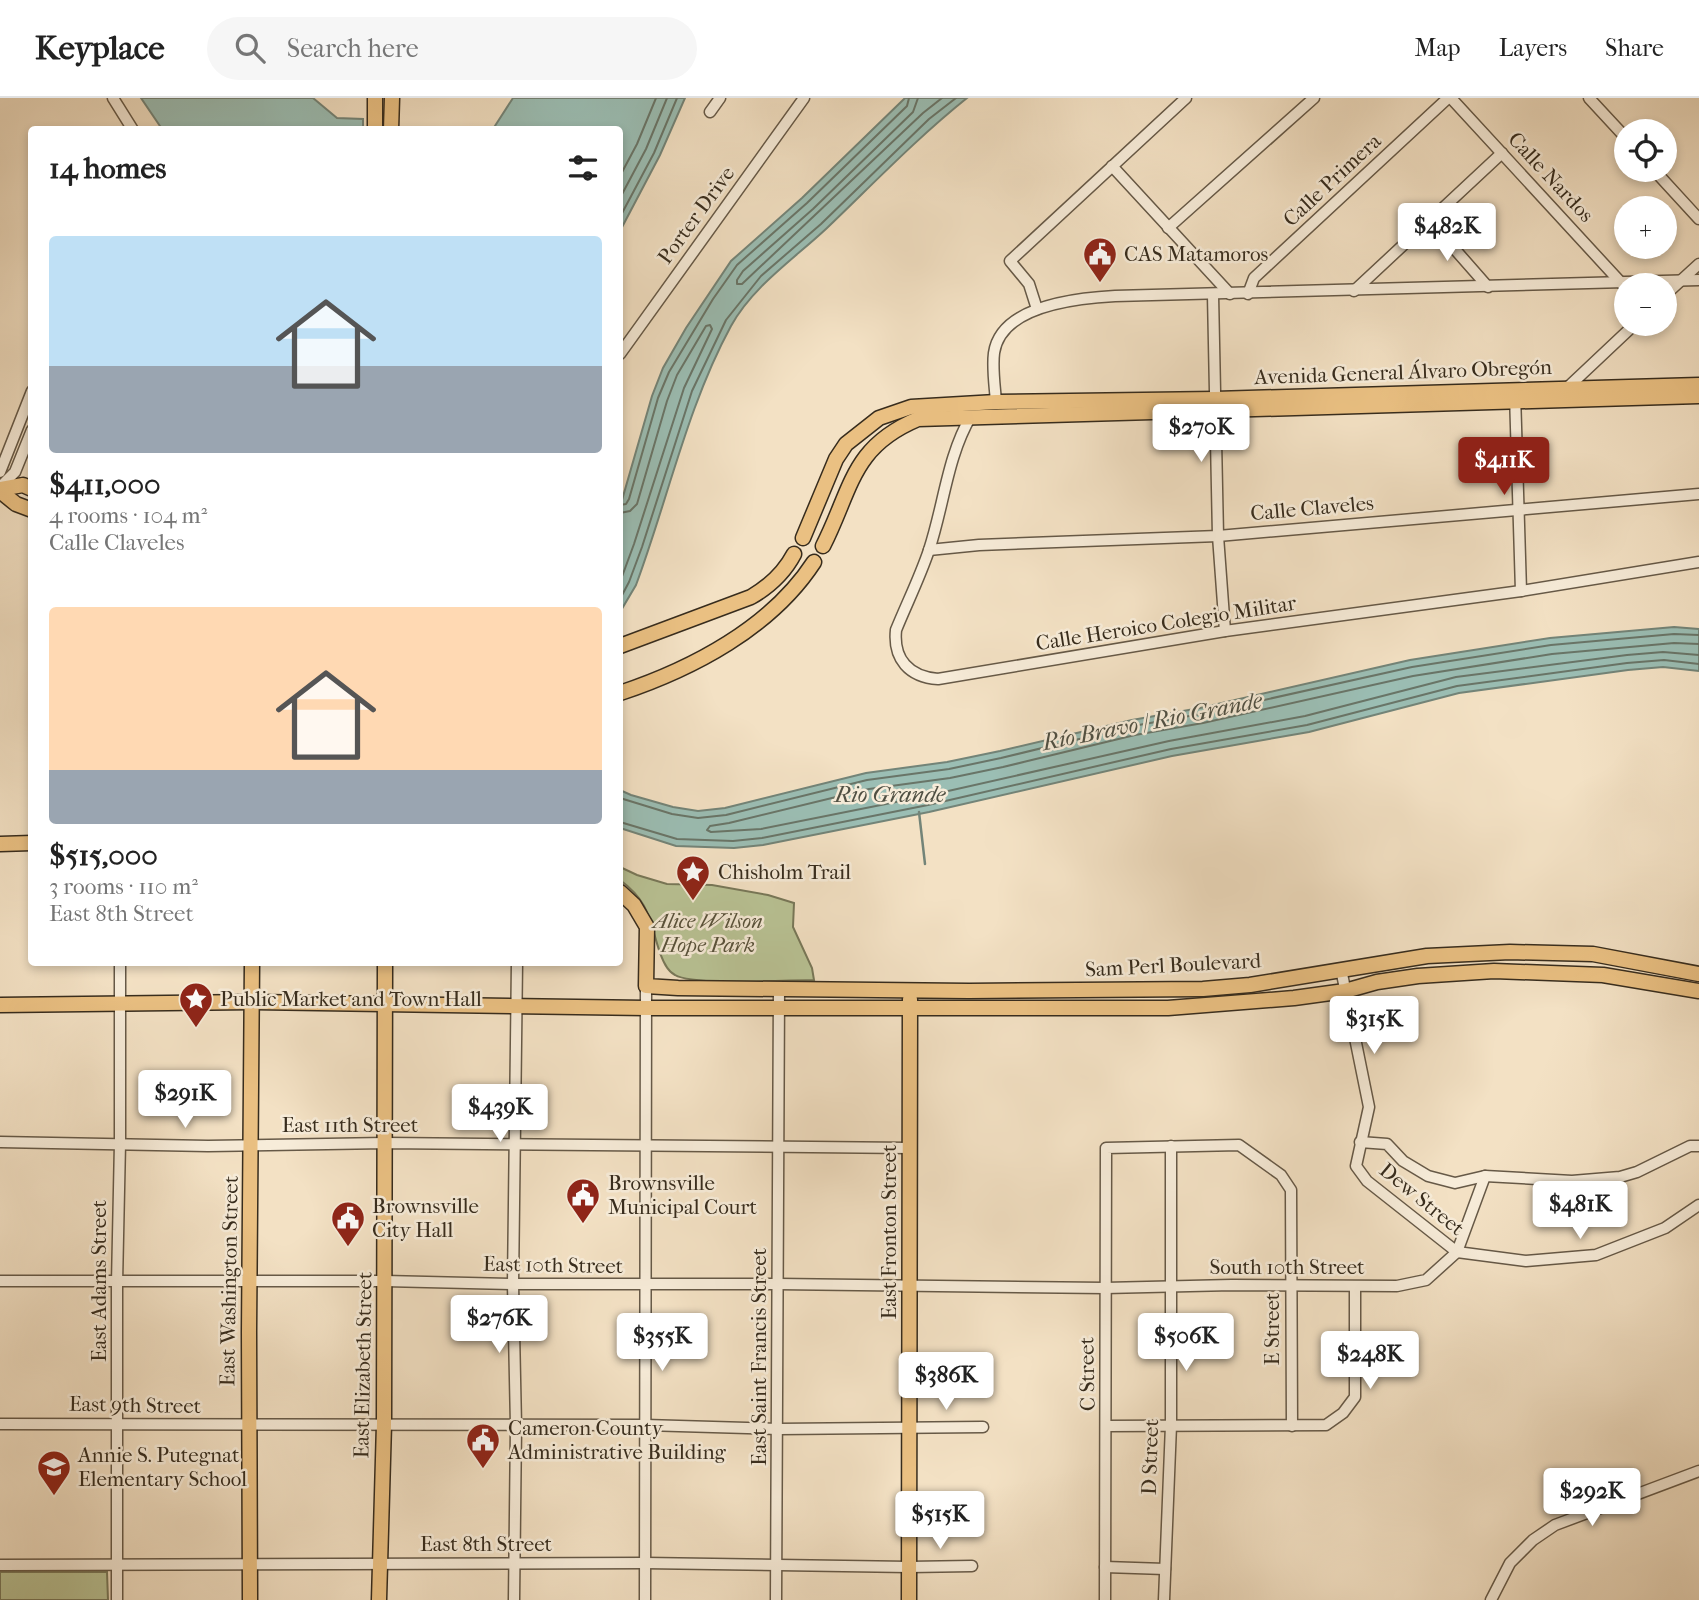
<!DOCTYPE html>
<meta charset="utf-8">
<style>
:root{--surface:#fff;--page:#f6f6f6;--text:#222;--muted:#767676;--line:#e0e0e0;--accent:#8f2418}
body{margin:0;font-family:"IM FELL French Canon",serif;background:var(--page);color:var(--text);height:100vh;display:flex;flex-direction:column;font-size:26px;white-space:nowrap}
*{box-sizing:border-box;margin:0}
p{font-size:23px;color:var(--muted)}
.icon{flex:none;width:38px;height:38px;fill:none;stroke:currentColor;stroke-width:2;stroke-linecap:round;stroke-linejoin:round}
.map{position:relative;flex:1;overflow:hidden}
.sheet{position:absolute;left:28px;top:28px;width:595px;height:840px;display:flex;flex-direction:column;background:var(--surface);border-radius:7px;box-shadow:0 4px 10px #0003}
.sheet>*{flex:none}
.buttons{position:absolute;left:1614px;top:21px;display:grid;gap:14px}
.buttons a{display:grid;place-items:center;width:63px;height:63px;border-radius:50%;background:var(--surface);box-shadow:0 4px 10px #0003;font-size:35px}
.price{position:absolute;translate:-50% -60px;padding:0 16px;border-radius:7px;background:#fff;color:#222;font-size:23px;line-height:46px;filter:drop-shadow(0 2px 4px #0008)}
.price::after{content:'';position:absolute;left:50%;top:42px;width:21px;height:16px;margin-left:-10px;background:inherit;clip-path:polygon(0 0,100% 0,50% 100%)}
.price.active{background:var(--accent);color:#fff}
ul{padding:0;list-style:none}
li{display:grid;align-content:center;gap:14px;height:371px;padding:0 21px}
li span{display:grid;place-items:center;height:217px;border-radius:7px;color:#555}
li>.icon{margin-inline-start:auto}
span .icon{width:126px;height:126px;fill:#fffc;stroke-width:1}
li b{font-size:30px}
h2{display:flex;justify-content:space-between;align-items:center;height:84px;padding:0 21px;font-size:30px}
header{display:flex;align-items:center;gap:42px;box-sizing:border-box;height:98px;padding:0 35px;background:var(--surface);border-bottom:2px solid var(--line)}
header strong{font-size:33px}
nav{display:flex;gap:38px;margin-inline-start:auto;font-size:24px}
.search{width:490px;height:63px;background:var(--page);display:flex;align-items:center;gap:18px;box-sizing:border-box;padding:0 24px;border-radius:38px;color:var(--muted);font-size:26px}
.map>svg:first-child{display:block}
.green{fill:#b9c395;stroke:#787859;stroke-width:2}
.water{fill:#9bbeb4;stroke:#738478;stroke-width:2}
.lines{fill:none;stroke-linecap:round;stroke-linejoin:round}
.shore{stroke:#697568;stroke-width:2}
.stream{stroke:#738478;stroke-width:2.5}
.minor-casing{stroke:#665947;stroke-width:13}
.major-casing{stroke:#372c1d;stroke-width:17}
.minor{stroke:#f7ecd9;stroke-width:10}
.major{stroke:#eac082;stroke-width:14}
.labels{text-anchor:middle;stroke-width:5;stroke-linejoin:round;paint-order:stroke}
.street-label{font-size:21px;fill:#372c1d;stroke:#f7ecd9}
.poi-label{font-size:21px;fill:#372c1d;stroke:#f7ecd9;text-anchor:start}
.park-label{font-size:21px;font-style:italic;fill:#58523b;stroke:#f7ecd9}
.water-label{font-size:23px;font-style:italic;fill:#505043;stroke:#f7ecd9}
</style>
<header>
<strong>Keyplace</strong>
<div class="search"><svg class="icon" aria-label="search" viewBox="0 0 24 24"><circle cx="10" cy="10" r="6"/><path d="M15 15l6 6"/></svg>Search here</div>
<nav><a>Map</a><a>Layers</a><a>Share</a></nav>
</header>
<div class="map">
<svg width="1699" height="1502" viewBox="0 0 1699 1502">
<rect width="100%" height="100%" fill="#f3e1c4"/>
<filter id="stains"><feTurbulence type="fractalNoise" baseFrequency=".00286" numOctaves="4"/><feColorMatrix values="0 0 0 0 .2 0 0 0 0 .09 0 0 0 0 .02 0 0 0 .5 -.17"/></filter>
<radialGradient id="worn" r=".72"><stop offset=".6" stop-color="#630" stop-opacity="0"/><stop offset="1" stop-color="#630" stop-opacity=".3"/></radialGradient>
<g class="green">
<path d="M620,769L637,777L667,786L712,787L768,797L794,805L793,829L812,870L814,882C788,882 693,888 675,877C667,873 663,863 660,855C649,822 650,804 620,782Z"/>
<path d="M0,1474H107L108,1502H0Z"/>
</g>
<g class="water">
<path d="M141,0H313L337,20L363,21V31H162Z"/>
<path d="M513,0H685L660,57L620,133V32L493,31Z"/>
<path d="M905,0H967C917,40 873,86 827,130C794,161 753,188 731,228C687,309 668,401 636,487L620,514V409L652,298L663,270L686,230L731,163L802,100Z"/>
<path d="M1674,529L1699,531V573L1663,569L1628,572L1459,595L1309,634L1172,658L929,714L763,747L734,750L676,748L620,730V692L631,697L673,709L698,713L725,710L866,675L947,664L1000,653L1132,622L1200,610L1410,562L1550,540Z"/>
</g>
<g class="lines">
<g class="shore">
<path d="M918,0L913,14L813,111L743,173L737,182V186H742L923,15L942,0"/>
<path d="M620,78L637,46L656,0"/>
<path d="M620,100L646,51L667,0"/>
<path d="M620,119L654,55L677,0"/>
<path d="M620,407L626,406L629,401L658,300L669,274L713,201L737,167L807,105L907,8L909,0"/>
<path d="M620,415L630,413L637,406L667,303L677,277L706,228L710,227L712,231L684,290L634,446L620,484"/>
<path d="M620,501L629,484L642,449L692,293L726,222L761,178L821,126L929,21L956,0"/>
<path d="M1699,546L1674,545L1552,556L1413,578L1203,625L1135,637L1003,669L950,680L869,691L729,725L710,728L707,732L711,734L761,731L926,698L1169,643L1305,618L1456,579L1627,557L1663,554L1699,557"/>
<path d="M620,700L672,716L698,720L726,717L867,682L949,671L1001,660L1133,628L1201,616L1412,569L1551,547L1674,536L1699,537"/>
<path d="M620,724L677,741L733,743L762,740L928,707L1171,651L1307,627L1457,588L1627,565L1664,562L1699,566"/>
</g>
<path class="stream" d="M919,714L925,766"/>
<g class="minor-casing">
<g id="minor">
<path d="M113,0L133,32"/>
<path d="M1451,0L1624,188"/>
<path d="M1589,0L1626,40"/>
<path d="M710,14L720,0"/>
<path d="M1112,68L1230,196"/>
<path d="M1654,72L1699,121"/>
<path d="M1430,123L1488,189"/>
<path d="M1168,130L1314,0"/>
<path d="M1354,193L1502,55"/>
<path d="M1248,196L1254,180L1448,0"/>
<path d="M1213,197L1218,438L1225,533"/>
<path d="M1664,198L1699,166"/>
<path d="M1037,211L1029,186L1010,163L1186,0"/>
<path d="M620,256L804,0"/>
<path d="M1566,291L1635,226"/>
<path d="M1515,296L1521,493"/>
<path d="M996,304C995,289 992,271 994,255C1001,207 1078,200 1115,198L1699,182"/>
<path d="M971,318C947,359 944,407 929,452C920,479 907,505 896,532C893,561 909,579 938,581L1225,533L1521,493L1699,464"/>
<path d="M0,374L32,293"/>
<path d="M0,389L15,374L32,332"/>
<path d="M929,452L979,447L1218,438L1699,396"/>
<path d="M1341,871L1369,1009L1356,1068L1367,1083L1457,1154L1526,1163L1596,1157L1665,1130L1699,1107"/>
<path d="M0,1044L208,1048L385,1045L910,1050"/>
<path d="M1360,1044L1387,1046L1403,1063L1428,1078L1455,1085L1485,1078L1572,1083L1620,1079L1637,1074L1690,1048H1699"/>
<path d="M0,1183H385L513,1186H778L1105,1190L1232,1187L1397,1188L1426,1182L1457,1154L1485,1078"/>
<path d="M0,1326L645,1327L779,1331L983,1329"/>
<path d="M1107,1328L1326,1327L1343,1315L1355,1299V1189"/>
<path d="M0,1467L645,1465L909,1469L972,1468"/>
<path d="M1105,1469L1165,1471"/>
<path d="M117,1502V1185L120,1045V864"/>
<path d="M514,1502L516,1328L513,1186L517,864"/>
<path d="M645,1502L646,888"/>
<path d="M776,1502L779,891"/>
<path d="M1105,1502L1106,1050L1239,1047L1281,1077L1291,1092L1292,1328"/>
<path d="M1164,1502L1171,1327V1048"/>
<path d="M1491,1502L1510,1465L1533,1442L1555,1427L1699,1373"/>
</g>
</g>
<g class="major-casing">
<g id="major">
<path d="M375,0V32"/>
<path d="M391,32L392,0"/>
<path d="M0,391L23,387L32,391"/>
<path d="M0,393L16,406L32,412"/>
<path d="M803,440L836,361L846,346L879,320L911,309L996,304L1215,301L1699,287"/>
<path d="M823,448C852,391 851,349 918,321L1699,298"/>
<path d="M620,548L751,499C770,488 784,475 794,456"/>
<path d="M620,595C692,571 771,530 814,464"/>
<path d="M0,746L32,745"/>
<path d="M620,794L634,807L647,829L646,888L678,890L969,893L1203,891L1250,887L1427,858L1510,854L1593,856L1699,876"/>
<path d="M0,907L252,904L646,910H1168L1294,900L1345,893L1377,884L1418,878L1494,873L1603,877L1699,893"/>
<path d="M250,1502L249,1234L252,864"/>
<path d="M379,1502L384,1326L385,864"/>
<path d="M909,1502L910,901"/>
</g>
</g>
<use href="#minor" class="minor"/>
<use href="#major" class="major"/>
</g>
<defs>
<g id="civic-pin" transform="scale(1.75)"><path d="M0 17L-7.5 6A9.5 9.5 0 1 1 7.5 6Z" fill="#8f2418" stroke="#f7ecd9"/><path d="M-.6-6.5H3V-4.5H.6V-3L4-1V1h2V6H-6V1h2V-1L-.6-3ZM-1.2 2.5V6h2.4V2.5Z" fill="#fff"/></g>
<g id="sight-pin" transform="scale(1.75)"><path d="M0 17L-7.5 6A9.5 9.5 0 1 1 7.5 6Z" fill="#8f2418" stroke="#f7ecd9"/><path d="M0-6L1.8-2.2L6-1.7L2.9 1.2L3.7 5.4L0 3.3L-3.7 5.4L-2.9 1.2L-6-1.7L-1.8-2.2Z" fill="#fff"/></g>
<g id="school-pin" transform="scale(1.75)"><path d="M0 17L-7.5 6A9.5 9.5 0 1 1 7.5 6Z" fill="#8f2418" stroke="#f7ecd9"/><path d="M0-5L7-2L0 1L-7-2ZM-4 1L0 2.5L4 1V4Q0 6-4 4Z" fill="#fff"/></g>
</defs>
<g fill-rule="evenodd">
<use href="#civic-pin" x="1100" y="156"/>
<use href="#sight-pin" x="693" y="774"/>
<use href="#sight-pin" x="196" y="901"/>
<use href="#civic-pin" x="583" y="1097"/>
<use href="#civic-pin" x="348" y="1120"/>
<use href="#civic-pin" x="483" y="1342"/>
<use href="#school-pin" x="54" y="1369"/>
</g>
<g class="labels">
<g class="street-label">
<text transform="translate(1551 79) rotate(47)" y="7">Calle Nardos</text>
<text transform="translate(1332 82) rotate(-43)" y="7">Calle Primera</text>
<text transform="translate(696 117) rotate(-54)" y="7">Porter Drive</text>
<text transform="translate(1403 274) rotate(-2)" y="7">Avenida General Álvaro Obregón</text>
<text transform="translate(1312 410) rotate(-5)" y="7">Calle Claveles</text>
<text transform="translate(1166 525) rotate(-9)" y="7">Calle Heroico Colegio Militar</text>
<text transform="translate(1173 867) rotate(-3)" y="7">Sam Perl Boulevard</text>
<text x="350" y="1034">East 11th Street</text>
<text transform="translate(1422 1101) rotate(39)" y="7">Dew Street</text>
<text transform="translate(889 1134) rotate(-90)" y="7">East Fronton Street</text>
<text transform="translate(553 1167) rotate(1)" y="7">East 10th Street</text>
<text x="1287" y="1176">South 10th Street</text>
<text transform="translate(99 1183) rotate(-90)" y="7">East Adams Street</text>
<text transform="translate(229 1183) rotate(-89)" y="7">East Washington Street</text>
<text transform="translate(1272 1231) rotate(-90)" y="7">E Street</text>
<text transform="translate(759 1259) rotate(-90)" y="7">East Saint Francis Street</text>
<text transform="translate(363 1267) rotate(-89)" y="7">East Elizabeth Street</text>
<text transform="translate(1087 1276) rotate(-91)" y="7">C Street</text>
<text transform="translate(135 1307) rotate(1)" y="7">East 9th Street</text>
<text transform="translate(1150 1359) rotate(-88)" y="7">D Street</text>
<text x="486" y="1453">East 8th Street</text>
</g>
<g class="poi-label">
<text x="1124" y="163">CAS Matamoros</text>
<text x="718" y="781">Chisholm Trail</text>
<text x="220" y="908">Public Market and Town Hall</text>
<text x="608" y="1092">Brownsville<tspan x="608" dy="24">Municipal Court</tspan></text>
<text x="372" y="1115">Brownsville<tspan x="372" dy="24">City Hall</tspan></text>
<text x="508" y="1337">Cameron County<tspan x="508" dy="24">Administrative Building</tspan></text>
<text x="78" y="1364">Annie S. Putegnat<tspan x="78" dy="24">Elementary School</tspan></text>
</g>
<g class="park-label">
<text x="708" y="830">Alice Wilson<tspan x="708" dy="24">Hope Park</tspan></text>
</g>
<g class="water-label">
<text transform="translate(1152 623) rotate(-11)" y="8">Río Bravo / Rio Grande</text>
<text x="890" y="704">Rio Grande</text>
</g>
</g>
<rect width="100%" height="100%" filter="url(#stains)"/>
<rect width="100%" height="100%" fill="url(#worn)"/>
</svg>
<div class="buttons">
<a><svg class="icon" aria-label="locate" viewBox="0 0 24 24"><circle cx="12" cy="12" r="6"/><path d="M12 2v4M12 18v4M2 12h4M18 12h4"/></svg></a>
<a>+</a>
<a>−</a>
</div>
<b class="price" style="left:1447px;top:165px">$482K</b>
<b class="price" style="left:1201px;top:366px">$270K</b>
<b class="price active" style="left:1504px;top:399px">$411K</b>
<b class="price" style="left:1374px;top:958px">$315K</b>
<b class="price" style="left:185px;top:1032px">$291K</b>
<b class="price" style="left:500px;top:1046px">$439K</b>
<b class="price" style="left:1580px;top:1143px">$481K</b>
<b class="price" style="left:499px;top:1257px">$276K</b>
<b class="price" style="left:662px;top:1275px">$355K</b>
<b class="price" style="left:1186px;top:1275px">$506K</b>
<b class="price" style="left:1370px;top:1293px">$248K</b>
<b class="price" style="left:946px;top:1314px">$386K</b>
<b class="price" style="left:1592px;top:1430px">$292K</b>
<b class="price" style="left:940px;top:1453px">$515K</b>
<section class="sheet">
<h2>14 homes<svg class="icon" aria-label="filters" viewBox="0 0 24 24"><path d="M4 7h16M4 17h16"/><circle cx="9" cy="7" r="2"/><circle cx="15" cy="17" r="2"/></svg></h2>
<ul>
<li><span style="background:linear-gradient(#bfe0f5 60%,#9aa5b1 0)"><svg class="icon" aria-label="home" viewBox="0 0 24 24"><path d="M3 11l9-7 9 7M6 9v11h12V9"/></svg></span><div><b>$411,000</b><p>4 rooms · 104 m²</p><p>Calle Claveles</p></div></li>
<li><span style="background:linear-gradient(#ffd9b3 75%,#9aa5b1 0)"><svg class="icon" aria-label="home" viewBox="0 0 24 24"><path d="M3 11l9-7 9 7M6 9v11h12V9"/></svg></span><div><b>$515,000</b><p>3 rooms · 110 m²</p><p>East 8th Street</p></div></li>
</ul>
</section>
</div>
